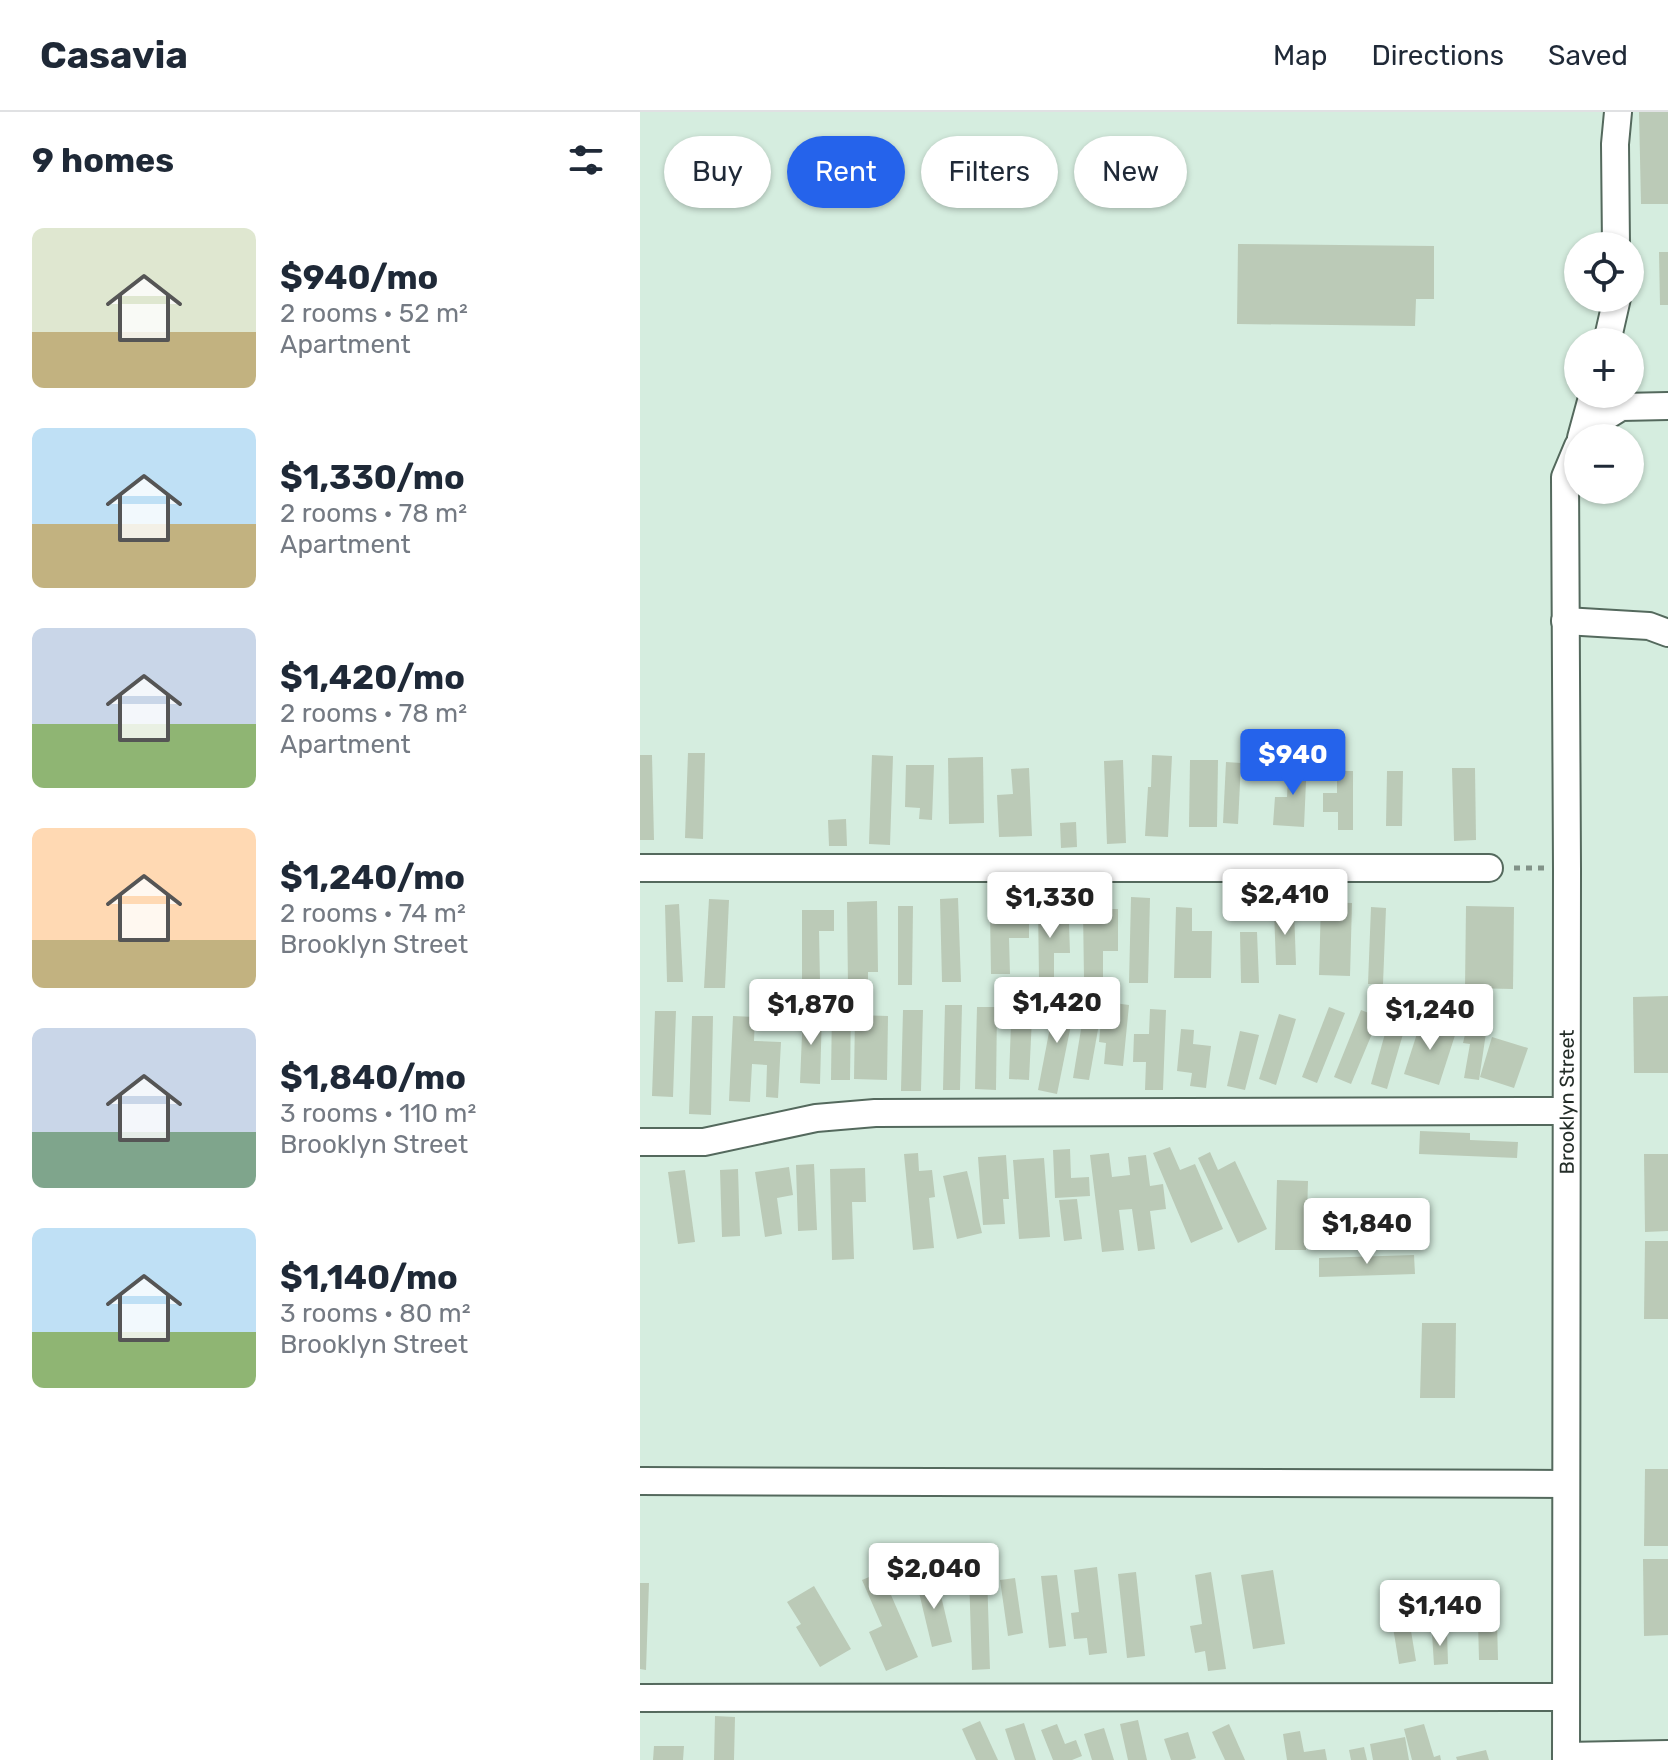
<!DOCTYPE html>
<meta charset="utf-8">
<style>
:root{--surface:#fff;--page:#f2f2f3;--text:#1f2937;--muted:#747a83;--line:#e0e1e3;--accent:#2563eb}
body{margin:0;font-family:Rubik,sans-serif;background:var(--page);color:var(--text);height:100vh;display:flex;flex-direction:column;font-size:30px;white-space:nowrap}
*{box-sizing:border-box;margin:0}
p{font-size:26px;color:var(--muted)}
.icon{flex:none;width:44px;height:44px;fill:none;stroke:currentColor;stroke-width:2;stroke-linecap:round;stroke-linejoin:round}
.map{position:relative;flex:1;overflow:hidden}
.side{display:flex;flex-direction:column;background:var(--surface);width:640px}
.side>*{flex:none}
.guide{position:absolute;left:24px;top:24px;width:760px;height:72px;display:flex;gap:16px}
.tools{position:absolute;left:924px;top:120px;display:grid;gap:16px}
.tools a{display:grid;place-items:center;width:80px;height:80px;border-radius:50%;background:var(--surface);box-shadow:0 2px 6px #0004;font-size:40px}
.price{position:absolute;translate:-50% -68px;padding:0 18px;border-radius:8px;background:#fff;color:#222;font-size:26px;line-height:52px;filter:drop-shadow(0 2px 4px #0008)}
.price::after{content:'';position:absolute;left:50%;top:48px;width:24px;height:18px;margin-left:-12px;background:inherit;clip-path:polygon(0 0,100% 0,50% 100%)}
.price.on{background:var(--accent);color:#fff}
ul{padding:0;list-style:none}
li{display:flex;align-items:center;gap:24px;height:200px;padding:0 32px}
li span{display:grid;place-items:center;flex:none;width:224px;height:160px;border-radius:12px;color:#555}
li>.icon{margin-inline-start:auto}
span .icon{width:96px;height:96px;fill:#fffc;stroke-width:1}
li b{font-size:34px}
h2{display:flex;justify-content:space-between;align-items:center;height:96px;padding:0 32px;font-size:34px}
.tag{padding:0 28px;border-radius:36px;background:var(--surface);box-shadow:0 2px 6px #0004;font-size:28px;line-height:72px}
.tag.on{background:var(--accent);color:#fff}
header{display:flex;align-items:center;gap:48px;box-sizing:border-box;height:112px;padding:0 40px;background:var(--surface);border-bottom:2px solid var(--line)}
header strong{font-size:38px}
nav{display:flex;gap:44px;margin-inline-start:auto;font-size:28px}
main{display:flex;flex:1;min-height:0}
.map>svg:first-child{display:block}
.building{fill:#bbcab7}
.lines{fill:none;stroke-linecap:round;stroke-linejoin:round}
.minor-casing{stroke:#54695d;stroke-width:30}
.path{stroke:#819288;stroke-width:5;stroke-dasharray:6 6;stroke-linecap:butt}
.minor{stroke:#fff;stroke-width:26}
.labels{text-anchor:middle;stroke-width:8;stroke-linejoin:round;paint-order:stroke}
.street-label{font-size:20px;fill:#242d28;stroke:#e3faed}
</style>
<header>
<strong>Casavia</strong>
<nav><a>Map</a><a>Directions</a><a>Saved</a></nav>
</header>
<main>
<section class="side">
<h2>9 homes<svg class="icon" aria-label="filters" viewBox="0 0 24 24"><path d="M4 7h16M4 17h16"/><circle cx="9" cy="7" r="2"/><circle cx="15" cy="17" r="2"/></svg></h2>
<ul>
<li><span style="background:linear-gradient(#dfe7d0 65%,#c2b280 0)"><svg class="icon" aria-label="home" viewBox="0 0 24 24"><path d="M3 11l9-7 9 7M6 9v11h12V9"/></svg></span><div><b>$940/mo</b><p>2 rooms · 52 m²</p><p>Apartment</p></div></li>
<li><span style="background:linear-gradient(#bfe0f5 60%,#c2b280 0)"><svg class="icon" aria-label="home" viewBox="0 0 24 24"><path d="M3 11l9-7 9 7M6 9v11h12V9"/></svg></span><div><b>$1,330/mo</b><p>2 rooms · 78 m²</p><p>Apartment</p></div></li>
<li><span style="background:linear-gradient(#c9d6e8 60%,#8fb573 0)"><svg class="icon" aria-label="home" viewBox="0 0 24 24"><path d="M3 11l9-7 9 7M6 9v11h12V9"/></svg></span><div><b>$1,420/mo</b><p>2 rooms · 78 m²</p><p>Apartment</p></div></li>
<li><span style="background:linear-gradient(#ffd9b3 70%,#c2b280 0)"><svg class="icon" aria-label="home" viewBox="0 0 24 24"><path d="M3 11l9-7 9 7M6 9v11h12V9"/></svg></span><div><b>$1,240/mo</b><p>2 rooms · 74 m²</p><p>Brooklyn Street</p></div></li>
<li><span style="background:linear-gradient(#c9d6e8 65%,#7fa58c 0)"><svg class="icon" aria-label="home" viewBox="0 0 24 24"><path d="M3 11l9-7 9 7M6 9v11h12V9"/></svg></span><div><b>$1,840/mo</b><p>3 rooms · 110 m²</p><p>Brooklyn Street</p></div></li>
<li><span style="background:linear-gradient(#bfe0f5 65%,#8fb573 0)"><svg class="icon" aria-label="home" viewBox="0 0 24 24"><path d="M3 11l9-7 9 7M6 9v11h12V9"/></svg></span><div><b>$1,140/mo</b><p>3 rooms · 80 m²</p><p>Brooklyn Street</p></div></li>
</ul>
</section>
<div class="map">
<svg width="1028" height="1648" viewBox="0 0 1028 1648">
<rect width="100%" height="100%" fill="#d5eddf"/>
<g class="building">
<path d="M999,0H1028V92H1001Z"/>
<path d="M598,132L794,134V187H776L775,214L597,212Z"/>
<path d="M1019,140H1028V193H1020Z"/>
<path d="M48,641H65L63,727L45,726Z"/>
<path d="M0,643H12L14,728H0Z"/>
<path d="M232,643L253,644L250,733L229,732Z"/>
<path d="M512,643L532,644L528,725L505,724L508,675H511Z"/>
<path d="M343,645L344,711L309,712L308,646Z"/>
<path d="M649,646L667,647L664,715L633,713L635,685H647Z"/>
<path d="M483,648L486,731L467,732L464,649Z"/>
<path d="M550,648H578L577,715H549Z"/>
<path d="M586,650L601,651L598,712L583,711Z"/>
<path d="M266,653H294L292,708L279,707L280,696L265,695Z"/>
<path d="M389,656L392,724L359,725L357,683L373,682L371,657Z"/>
<path d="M812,656H835L836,728L814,729Z"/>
<path d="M697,659H713V718H698V700H683V681H697Z"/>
<path d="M747,659H763L762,714H746Z"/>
<path d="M206,707L207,734H189L188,708Z"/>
<path d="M436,710L437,735L421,736L420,711Z"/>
<path d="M491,785L510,786L508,871H489Z"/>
<path d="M318,786L321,870H302L300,787Z"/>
<path d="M69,787L89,788L85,876H64Z"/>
<path d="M237,789L238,860H228V875H208L207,790Z"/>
<path d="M681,790L712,791L710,864L679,863Z"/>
<path d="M398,791H414V812H429L430,841H414V868H399Z"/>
<path d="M39,792L43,870H27L25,793Z"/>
<path d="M258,794H273L272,873H258Z"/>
<path d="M826,794L874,795L873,877L825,876Z"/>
<path d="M536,795L552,796V819H572L571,866H534Z"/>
<path d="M731,795L746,796L743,872H728Z"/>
<path d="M443,797H478V839H463V867H444Z"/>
<path d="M654,797L656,853H636L634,798Z"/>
<path d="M162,798H194V819H179L180,869H162Z"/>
<path d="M389,799V826H369L370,862H351L350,800Z"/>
<path d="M600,820H617L619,871H601Z"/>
<path d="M447,881L464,884L449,968L433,966Z"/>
<path d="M372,884L393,885L389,968L369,967Z"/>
<path d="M416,884L436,888L417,982L398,978Z"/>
<path d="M1028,884V961H994L993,885Z"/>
<path d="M474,891L489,893L483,954L464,952L466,931L459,930L461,908L472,910Z"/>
<path d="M192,893L211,894L210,968H191Z"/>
<path d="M305,893H322L320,978H303Z"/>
<path d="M337,895H357L356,978L335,977Z"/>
<path d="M689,895L705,901L677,971L662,965Z"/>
<path d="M510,897L526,898L523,978H505L506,950H493L494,922H509Z"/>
<path d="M163,898H182L180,972L160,971Z"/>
<path d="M263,898H283L281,979H261Z"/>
<path d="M721,898L739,905L711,972L694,965Z"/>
<path d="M15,899H36L33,985L12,984Z"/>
<path d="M639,902L656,907L636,973L619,967Z"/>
<path d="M215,903L248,904L247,968L214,967Z"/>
<path d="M52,904H73L71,1003L49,1002Z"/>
<path d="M93,904L115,905L114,929L141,930L138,986L126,985L127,953L112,952L110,990L89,989Z"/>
<path d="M782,906L817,917L799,973L764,962Z"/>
<path d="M541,917L554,918L553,932L571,934L566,976L550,974L552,961L537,959Z"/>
<path d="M746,918L763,922L747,977L731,972Z"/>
<path d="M826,918L846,921L839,968L824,966L830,932L823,931Z"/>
<path d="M600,919L619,923L605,978L587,974Z"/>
<path d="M852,925L888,936L874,976L840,965Z"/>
<path d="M780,1019L830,1021V1028L878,1030L877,1046L779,1042Z"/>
<path d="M530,1035L540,1058L555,1052L583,1117L551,1131L513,1041Z"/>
<path d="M430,1037L431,1066L449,1065L450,1084L415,1086L413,1038Z"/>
<path d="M570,1040L578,1058L595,1049L627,1117L598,1131L558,1046Z"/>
<path d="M278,1041L279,1059L292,1058L295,1085L289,1086L294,1136L273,1138L264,1042Z"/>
<path d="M469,1041L472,1065L490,1063L488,1045L506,1043L510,1074L523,1072L526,1097L510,1099L515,1137L498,1139L492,1097L479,1098L484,1138L462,1140L450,1043Z"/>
<path d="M1004,1042H1028V1119L1005,1120Z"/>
<path d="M366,1043L369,1087H363L365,1112L343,1113L338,1045Z"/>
<path d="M404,1046L410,1125L379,1127L373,1048Z"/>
<path d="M174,1052L177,1118L158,1119L156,1053Z"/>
<path d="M149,1055L153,1083L137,1086L142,1122L125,1125L115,1060Z"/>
<path d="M225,1056L226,1090H212L214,1147L192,1148L190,1057Z"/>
<path d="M98,1057L100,1124L82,1125L80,1058Z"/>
<path d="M45,1058L55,1130L38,1132L28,1060Z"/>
<path d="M327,1059L342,1121L317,1127L303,1064Z"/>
<path d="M637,1068L668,1069L666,1138H635Z"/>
<path d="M437,1087L442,1127L424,1129L419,1088Z"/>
<path d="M695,1087L697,1102L671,1105L670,1090Z"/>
<path d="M758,1105L759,1134L723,1135L722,1106Z"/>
<path d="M1005,1129H1028V1207H1004Z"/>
<path d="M774,1143L775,1162L679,1165V1146Z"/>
<path d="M782,1211H816L815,1286H780Z"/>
<path d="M1005,1357H1028V1434H1004Z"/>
<path d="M1003,1447H1028V1523L1004,1524Z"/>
<path d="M457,1455L467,1541L449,1543L447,1526L434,1527L431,1501L439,1500L434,1458Z"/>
<path d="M633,1458L645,1532L613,1537L601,1463Z"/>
<path d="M241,1460L278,1545L246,1559L229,1520L242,1514L222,1468Z"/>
<path d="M496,1460L505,1544L487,1546L478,1462Z"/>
<path d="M571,1460L586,1557L568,1559L565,1539L555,1541L550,1514L562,1512L555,1463Z"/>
<path d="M347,1462L350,1557L332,1558L329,1463Z"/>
<path d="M296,1463L312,1530L292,1535L276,1468Z"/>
<path d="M417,1463L426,1534L409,1536L401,1464Z"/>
<path d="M375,1466L383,1521L368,1524L360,1468Z"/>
<path d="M0,1471H9L6,1558L0,1557Z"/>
<path d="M837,1471H856L858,1548H839Z"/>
<path d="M174,1474L211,1537L180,1555L156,1515L161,1512L147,1490Z"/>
<path d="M767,1495L776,1549L759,1552L750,1497Z"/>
<path d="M807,1520L808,1552L794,1553L792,1521Z"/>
<path d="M75,1604L95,1605L94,1648H74Z"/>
<path d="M498,1608L507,1648H488L480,1612Z"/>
<path d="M340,1609L358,1648H336L322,1617Z"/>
<path d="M384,1611L396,1648H375L365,1617Z"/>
<path d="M417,1612L425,1632L436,1628L442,1644L432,1648H413L401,1618Z"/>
<path d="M589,1612L605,1648H585L572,1620Z"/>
<path d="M784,1612L794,1645L800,1643L801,1648H772L764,1617Z"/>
<path d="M464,1616L474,1648H452L444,1622Z"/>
<path d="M660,1619L664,1640L685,1637L687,1648H647L643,1622Z"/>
<path d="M548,1620L556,1646L550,1648H531L524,1627Z"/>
<path d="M765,1625L769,1648H733L730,1632Z"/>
<path d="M14,1634H44L43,1648H13Z"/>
<path d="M724,1635L727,1648H711L709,1638Z"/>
<path d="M846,1638L849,1648H817L816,1645Z"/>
</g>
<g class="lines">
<g class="minor-casing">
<g id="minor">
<path d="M976,134L975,32L978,0"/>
<path d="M967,230L977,186"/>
<path d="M944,318L981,295L1028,294"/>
<path d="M941,326L953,282"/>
<path d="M925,509L1009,514L1028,521"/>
<path d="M0,756H849"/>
<path d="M0,1030H64L176,1006L235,1001L925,999"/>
<path d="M0,1369L926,1372"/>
<path d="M0,1586L925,1585"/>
<path d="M926,1644L1028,1642"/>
<path id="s1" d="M926,1648L927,756L925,365L938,334"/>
</g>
</g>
<path class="path" d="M874,756H904"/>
<use href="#minor" class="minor"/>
</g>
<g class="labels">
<g class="street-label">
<text dy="7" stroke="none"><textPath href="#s1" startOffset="658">Brooklyn Street</textPath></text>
</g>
</g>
</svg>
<div class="tools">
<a><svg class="icon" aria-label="locate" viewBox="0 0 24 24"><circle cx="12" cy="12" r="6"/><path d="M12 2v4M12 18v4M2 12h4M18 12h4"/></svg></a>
<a>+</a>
<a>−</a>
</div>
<b class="price on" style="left:653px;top:685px">$940</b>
<b class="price" style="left:645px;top:825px">$2,410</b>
<b class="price" style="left:410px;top:828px">$1,330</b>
<b class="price" style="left:417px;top:933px">$1,420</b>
<b class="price" style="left:171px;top:935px">$1,870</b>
<b class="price" style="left:790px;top:940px">$1,240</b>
<b class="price" style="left:727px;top:1154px">$1,840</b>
<b class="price" style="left:294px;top:1499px">$2,040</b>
<b class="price" style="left:800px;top:1536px">$1,140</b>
<div class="guide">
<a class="tag">Buy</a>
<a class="tag on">Rent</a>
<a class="tag">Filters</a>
<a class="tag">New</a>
</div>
</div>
</main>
